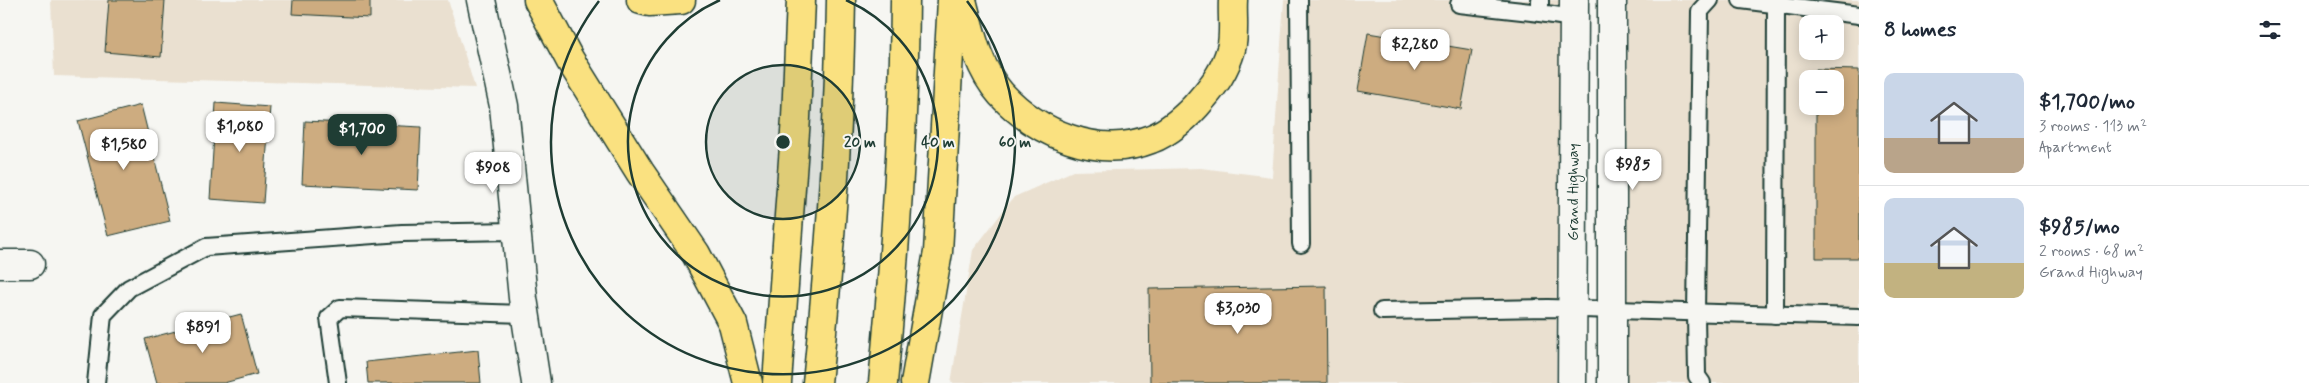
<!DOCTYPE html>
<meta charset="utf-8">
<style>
:root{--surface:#fff;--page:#f6f6f7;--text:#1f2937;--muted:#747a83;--line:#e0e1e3;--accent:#1f3d34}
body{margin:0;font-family:Mynerve,sans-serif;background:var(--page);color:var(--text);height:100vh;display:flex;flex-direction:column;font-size:19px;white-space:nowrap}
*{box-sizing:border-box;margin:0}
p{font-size:16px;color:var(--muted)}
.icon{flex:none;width:28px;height:28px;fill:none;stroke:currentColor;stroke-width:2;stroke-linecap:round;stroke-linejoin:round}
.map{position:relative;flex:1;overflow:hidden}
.sheet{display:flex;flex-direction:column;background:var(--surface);width:450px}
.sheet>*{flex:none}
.tools{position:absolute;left:1799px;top:15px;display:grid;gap:10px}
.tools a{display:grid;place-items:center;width:45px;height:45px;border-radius:10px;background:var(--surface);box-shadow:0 2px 12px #0003;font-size:25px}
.price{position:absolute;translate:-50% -42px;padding:0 11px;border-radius:10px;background:#fff;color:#222;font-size:16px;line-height:32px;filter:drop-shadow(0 1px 2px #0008)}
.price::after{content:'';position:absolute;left:50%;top:30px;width:15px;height:11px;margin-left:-8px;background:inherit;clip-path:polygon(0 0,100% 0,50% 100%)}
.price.on{background:var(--accent);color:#fff}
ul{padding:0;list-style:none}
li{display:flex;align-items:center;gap:15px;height:125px;padding:0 25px}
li+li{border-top:1px solid var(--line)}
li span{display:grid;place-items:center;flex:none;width:140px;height:100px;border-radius:10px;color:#555}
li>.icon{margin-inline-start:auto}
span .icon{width:60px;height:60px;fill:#fffc;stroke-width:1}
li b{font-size:21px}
h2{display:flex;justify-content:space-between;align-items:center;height:60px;padding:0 25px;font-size:21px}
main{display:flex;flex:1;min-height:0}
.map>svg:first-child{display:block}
.built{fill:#eae0d0;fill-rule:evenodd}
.building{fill:#cdac80;stroke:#1f3d34}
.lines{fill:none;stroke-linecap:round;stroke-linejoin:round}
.service-casing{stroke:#1f3d34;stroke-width:20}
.minor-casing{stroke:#1f3d34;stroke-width:31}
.tertiary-casing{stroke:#1f3d34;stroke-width:31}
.trunk-casing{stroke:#1f3d34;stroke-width:31}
.service{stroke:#f6f6f2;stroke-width:16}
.minor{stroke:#f6f6f2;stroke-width:28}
.tertiary{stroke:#f6f6f2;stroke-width:28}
.trunk{stroke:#fae180;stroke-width:28}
.ring{fill:none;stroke:#1f3d34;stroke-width:2.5}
.labels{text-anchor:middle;stroke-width:4;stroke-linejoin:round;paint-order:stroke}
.street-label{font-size:15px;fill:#1f3d34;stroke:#f6f6f2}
.centre{fill:#1f3d34;stroke:#f6f6f2;stroke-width:2.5}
.ring-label{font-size:15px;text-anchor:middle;font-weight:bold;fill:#1f3d34;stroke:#f6f6f2;stroke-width:4;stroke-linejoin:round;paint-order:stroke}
</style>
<main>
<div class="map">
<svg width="1859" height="383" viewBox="0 0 1859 383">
<rect width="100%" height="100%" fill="#f6f6f2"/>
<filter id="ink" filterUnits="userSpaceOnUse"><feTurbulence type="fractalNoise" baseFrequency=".02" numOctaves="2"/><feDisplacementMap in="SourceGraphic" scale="10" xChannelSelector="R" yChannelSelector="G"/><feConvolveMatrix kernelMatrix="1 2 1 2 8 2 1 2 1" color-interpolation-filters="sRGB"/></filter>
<g filter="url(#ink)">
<g class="built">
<path d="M51,0H448L475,88L54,76Z"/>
<path d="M1284,0H1559L1556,383H951L973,250L1014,197L1073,171L1201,168L1272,177Z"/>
<path d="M1628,0H1859V383H1627ZM1808,24H1835V51H1808ZM1808,79H1835V106H1808Z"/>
</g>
<g class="building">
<path d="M109,0H165L161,57L105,52Z"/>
<path d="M293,0H370V18L292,14Z"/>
<path d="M1368,33L1472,50L1461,109L1358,91Z"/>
<path d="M1816,69L1859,70V258H1816V106H1835V79H1816Z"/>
<path d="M216,103L270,107L263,203L210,199Z"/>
<path d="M141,105L170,221L108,236L78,121Z"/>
<path d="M305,121L421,127L418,190L302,184Z"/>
<path d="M1326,286L1327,383H1150L1149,289Z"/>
<path d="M241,314L257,374L224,383H157L145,339Z"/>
<path d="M478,350L481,383H368L366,362Z"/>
</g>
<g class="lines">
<g class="service-casing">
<g id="service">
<path d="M1299,0L1301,244"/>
<path d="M1540,0V13L1573,18"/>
<path d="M1741,0L1859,15"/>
<path d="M1459,4L1540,13"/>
<path d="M1382,311L1548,308L1859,317"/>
<path d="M1775,315L1776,4"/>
<path d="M96,383L103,315L129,288L206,247L402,233L518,231"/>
<path d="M338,383L329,318L340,308L526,314"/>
<path d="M1702,383L1697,376L1696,313L1700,11L1710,0"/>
</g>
</g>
<g class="minor-casing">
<g id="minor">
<path d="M481,0L504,106L523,298L536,383"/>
<path d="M0,264H30"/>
</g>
</g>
<g class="tertiary-casing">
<g id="tertiary">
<path d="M1612,0V383"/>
<path d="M1572,383L1574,0"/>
</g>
</g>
<g class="trunk-casing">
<g id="trunk">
<path d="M538,0L570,60L640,172L696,254L733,324L748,383"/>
<path d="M641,0L649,2L681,0"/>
<path d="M962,0C970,31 978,69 1001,94C1037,133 1098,160 1151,139C1168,133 1189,115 1201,100C1215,84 1225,70 1231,49C1235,35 1232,15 1233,0"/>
<path d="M777,383L796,118L801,0"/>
<path d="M817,383C830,256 839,128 841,0"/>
<path d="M883,383C895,256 904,128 905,0"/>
<path d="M915,383L938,252L952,0"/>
</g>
</g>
<use href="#service" class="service"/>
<use href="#minor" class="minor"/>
<use href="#tertiary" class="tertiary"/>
<use href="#trunk" class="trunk"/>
</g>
</g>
<circle cx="783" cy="142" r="77" fill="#1f3d34" fill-opacity=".12"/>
<g class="ring">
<circle cx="783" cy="142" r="77"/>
<path d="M846 0A155 155 0 1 1 720 0"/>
<path d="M967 1A232 232 0 1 1 599 1"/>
</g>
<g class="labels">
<g class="street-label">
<text transform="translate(1573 192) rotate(-90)" y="5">Grand Highway</text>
</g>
</g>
<circle cx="783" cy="142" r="8" class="centre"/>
<g class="ring-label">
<text x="860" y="147">20 m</text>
<text x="938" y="147">40 m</text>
<text x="1015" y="147">60 m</text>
</g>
</svg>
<div class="tools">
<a>+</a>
<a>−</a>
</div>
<b class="price" style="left:1415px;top:71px">$2,280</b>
<b class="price" style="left:240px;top:153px">$1,080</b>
<b class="price on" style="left:362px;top:156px">$1,700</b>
<b class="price" style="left:124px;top:171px">$1,580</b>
<b class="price" style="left:1633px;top:191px">$985</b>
<b class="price" style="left:493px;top:194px">$908</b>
<b class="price" style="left:1238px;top:335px">$3,030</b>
<b class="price" style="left:203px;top:354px">$891</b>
</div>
<section class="sheet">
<h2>8 homes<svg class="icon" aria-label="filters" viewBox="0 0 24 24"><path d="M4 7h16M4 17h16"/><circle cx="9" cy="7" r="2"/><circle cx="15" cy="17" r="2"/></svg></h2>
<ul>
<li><span style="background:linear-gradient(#c9d6e8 65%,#b9a48a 0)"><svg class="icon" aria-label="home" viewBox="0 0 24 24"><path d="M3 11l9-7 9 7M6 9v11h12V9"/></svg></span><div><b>$1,700/mo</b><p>3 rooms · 113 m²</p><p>Apartment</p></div></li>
<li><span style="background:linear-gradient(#c9d6e8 65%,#c2b280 0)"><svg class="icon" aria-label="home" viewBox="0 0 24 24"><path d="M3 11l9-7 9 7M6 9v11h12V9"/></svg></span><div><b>$985/mo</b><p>2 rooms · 68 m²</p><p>Grand Highway</p></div></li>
</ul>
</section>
</main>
